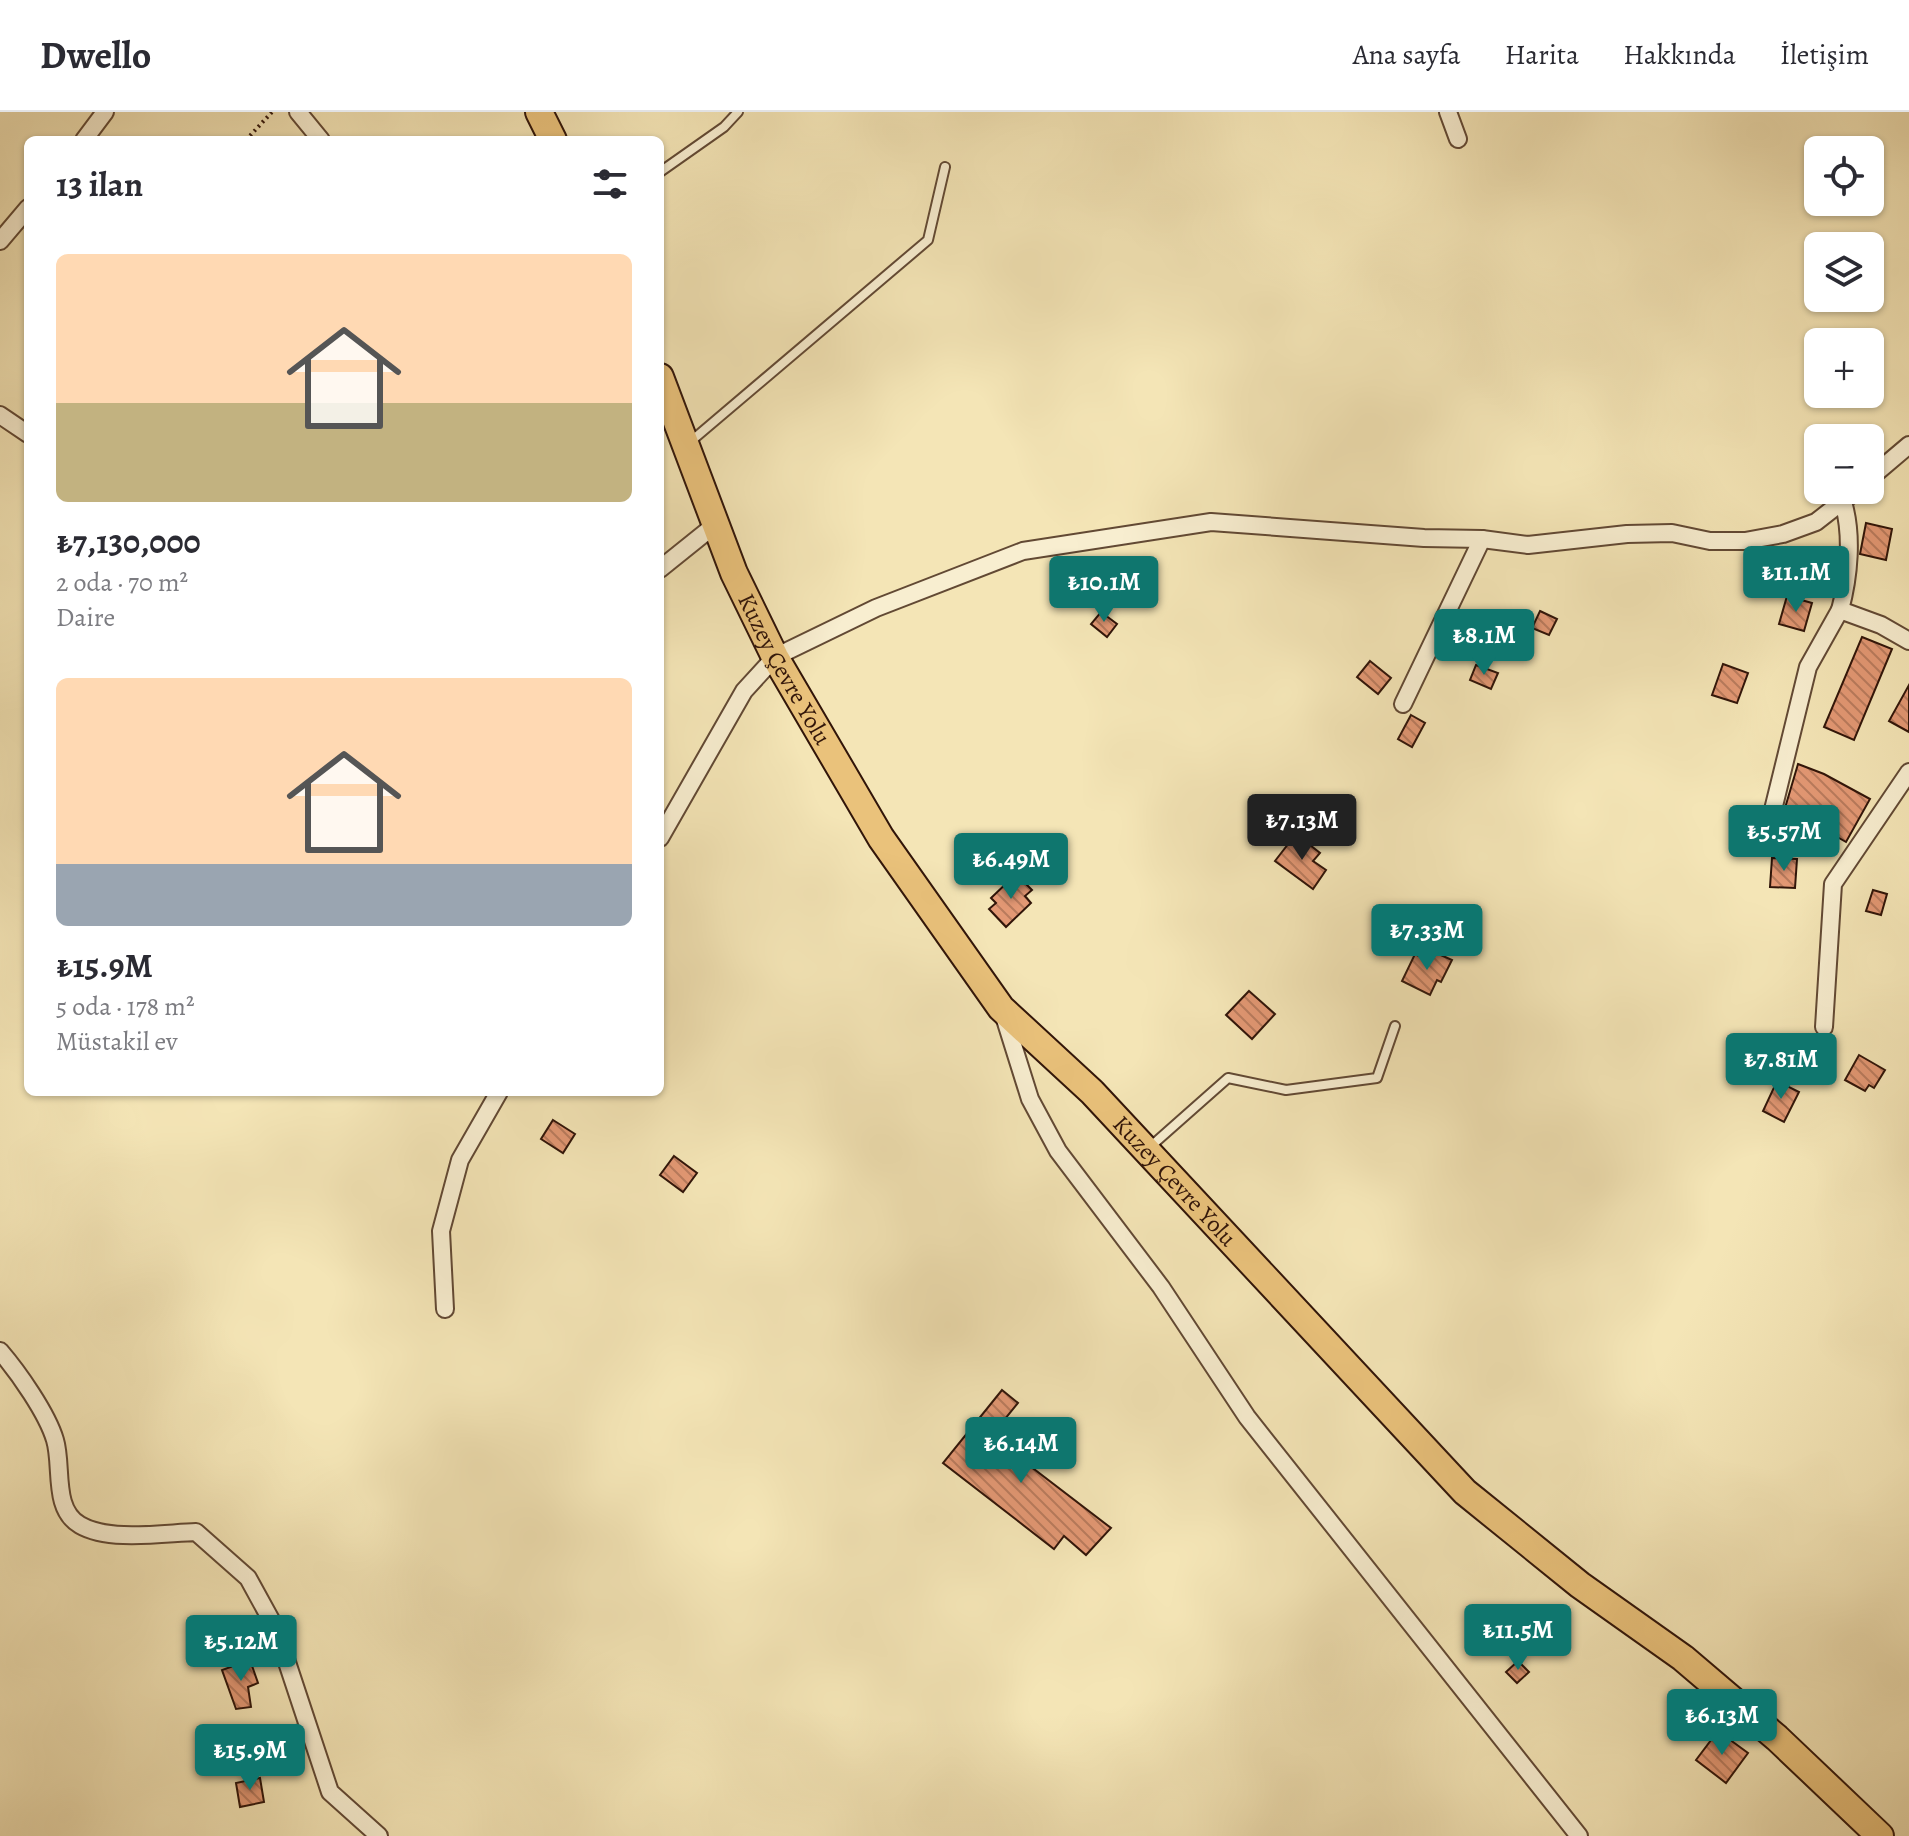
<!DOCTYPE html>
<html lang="tr">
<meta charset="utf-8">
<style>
:root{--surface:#fff;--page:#f2f2f3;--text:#2b2b33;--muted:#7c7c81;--line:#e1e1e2;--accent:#0f766e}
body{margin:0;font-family:Alegreya,serif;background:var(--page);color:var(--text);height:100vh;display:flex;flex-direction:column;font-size:30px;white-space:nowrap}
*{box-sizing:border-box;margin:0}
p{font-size:26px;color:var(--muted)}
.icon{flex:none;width:44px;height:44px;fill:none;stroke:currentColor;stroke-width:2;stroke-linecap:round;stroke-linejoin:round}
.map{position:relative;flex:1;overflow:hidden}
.drawer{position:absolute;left:24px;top:24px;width:640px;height:960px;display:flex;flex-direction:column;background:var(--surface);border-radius:12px;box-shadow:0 2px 6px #0004}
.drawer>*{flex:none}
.tools{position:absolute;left:1804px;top:24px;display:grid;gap:16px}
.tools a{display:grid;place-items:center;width:80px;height:80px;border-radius:12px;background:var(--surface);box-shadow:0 2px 6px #0004;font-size:40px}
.price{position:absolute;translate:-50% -68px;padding:0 18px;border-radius:8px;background:var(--accent);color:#fff;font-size:26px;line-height:52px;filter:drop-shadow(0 2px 4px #0008)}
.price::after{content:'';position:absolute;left:50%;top:48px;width:24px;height:18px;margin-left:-12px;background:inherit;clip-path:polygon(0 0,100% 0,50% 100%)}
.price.active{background:#222;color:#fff}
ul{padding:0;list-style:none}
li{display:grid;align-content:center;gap:16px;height:424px;padding:0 32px}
li span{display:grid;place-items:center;height:248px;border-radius:12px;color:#555}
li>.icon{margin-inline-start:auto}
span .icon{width:144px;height:144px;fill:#fffc;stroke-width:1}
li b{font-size:34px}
h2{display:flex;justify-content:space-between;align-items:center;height:96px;padding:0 32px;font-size:34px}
header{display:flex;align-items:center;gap:48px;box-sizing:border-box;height:112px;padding:0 40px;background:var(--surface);border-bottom:2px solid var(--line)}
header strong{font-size:38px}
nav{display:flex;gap:44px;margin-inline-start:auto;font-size:28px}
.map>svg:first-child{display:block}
.building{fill:url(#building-back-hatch);stroke:#311509;stroke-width:2}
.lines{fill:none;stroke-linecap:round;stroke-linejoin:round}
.lane-casing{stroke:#624934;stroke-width:12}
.street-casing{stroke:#624934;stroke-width:20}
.primary-casing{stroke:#311509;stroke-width:30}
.path{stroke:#311509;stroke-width:4;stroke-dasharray:2 4;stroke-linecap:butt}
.lane{stroke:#f8eed0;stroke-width:8}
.street{stroke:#f8eed0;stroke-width:16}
.primary{stroke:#eac27b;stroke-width:26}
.labels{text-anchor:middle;stroke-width:6;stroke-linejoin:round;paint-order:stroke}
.street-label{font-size:24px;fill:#311509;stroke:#f8eed0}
</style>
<header>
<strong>Dwello</strong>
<nav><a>Ana sayfa</a><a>Harita</a><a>Hakkında</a><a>İletişim</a></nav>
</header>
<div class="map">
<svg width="1909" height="1724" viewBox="0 0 1909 1724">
<defs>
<pattern id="building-back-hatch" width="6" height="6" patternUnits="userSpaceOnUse" patternTransform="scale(2)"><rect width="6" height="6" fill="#e39874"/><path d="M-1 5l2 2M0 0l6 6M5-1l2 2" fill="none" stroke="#b97b5d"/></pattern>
</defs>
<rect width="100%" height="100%" fill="#f4e5b6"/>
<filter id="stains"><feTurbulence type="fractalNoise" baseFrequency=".0025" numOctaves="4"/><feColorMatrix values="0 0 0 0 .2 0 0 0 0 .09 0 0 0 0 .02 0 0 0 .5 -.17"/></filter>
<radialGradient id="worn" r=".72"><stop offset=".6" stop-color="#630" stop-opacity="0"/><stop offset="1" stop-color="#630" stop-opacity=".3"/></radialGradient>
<g class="building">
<path d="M1866,411L1892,417L1886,448L1860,442Z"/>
<path d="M1778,447L1801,451L1796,480L1773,477Z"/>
<path d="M1787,484L1812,491L1804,519L1779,512Z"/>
<path d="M1540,499L1557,507L1549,523L1532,516Z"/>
<path d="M1101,500L1117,512L1107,525L1091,512Z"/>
<path d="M1862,525L1892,537L1854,628L1824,615Z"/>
<path d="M1370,549L1391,566L1378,582L1357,565Z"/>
<path d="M1723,552L1748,561L1737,591L1712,583Z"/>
<path d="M1476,553L1498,561L1491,577L1470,568Z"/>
<path d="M1909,573V620L1889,609Z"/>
<path d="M1411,603L1425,611L1412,635L1398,627Z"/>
<path d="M1798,652L1824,662L1870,687L1846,730L1820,715L1823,709L1785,696Z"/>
<path d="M1296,722L1320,741L1313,749L1326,758L1313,777L1275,749Z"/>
<path d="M1772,746L1797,747L1795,776L1770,775Z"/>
<path d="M1019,765L1032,778L1025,784L1031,791L1006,815L989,797L996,791L991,786L1012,766L1015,769Z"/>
<path d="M1873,778L1887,782L1881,803L1866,799Z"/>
<path d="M1434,840L1452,848L1441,870L1437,868L1430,883L1402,869L1415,842L1429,849Z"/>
<path d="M1249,879L1275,902L1252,927L1226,903Z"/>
<path d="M1859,943L1885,958L1874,976L1869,973L1865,979L1845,968Z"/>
<path d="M1777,969L1799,980L1784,1010L1763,999Z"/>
<path d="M553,1008L575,1022L563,1041L541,1027Z"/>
<path d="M674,1044L697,1061L683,1080L660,1063Z"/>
<path d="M1002,1278L1018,1291L991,1324L1111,1416L1086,1443L1064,1424L1054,1437L943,1351Z"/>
<path d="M250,1548L258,1571L248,1575L251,1595L236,1597L222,1558Z"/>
<path d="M1518,1549L1529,1560L1517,1571L1506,1560Z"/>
<path d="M296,1613L299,1631L280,1634L277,1616Z"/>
<path d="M1718,1619L1748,1641L1726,1671L1696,1648Z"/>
<path d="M260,1666L264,1690L240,1695L236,1671Z"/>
</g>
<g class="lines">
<g class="lane-casing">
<g id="lane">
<path d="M660,60L724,15L738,0"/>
<path d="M690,330L928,128L945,55"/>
<path d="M1150,1035L1228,966L1286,978L1377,966L1395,914"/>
</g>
</g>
<g class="street-casing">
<g id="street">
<path d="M298,0L321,28"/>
<path d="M1448,0L1458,27"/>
<path d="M84,28L105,0"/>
<path d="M0,129L28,96"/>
<path d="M0,303L28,322"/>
<path d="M1870,366L1909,333"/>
<path d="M1843,390C1853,423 1849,465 1840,498L1881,513L1909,529"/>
<path d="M660,457L716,412"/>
<path d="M1403,592L1482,427"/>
<path d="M1771,706L1808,555L1840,498"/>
<path d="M660,726L744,579L775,545L876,496L1023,439L1211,410L1424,426L1482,427L1528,433L1627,422L1672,421L1710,429H1745L1783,422L1816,410L1857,378"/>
<path d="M1003,901L1030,987L1058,1039L1161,1175L1247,1305L1579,1724"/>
<path d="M1824,915L1833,772L1909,660"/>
<path d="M445,1197L441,1119L460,1048L499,980"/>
<path d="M0,1239C18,1260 47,1301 55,1328C63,1354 52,1397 80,1413C109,1430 164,1421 196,1420L248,1466L276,1517L330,1680L379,1724"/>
</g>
</g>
<g class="primary-casing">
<g id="primary">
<path d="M539,0L553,28"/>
<path id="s1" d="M660,265L734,461L775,545L881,726L1001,896L1092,980L1465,1380L1580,1473L1683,1546L1777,1626L1880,1724"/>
</g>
</g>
<path class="path" d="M246,28L272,0"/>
<use href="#lane" class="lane"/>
<use href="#street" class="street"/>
<use href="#primary" class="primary"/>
</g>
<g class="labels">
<g class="street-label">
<text dy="8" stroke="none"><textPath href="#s1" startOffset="318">Kuzey Çevre Yolu</textPath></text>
<text dy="8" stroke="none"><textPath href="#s1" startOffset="966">Kuzey Çevre Yolu</textPath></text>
</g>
</g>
<rect width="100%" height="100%" filter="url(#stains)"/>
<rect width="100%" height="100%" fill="url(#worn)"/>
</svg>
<div class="tools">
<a><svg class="icon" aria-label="locate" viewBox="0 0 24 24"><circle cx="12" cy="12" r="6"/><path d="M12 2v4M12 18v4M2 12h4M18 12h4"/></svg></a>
<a><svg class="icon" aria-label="layers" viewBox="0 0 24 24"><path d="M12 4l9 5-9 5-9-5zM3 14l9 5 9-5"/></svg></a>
<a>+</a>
<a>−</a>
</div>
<b class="price" style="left:1796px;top:502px">₺11.1M</b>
<b class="price" style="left:1104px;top:512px">₺10.1M</b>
<b class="price" style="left:1484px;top:565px">₺8.1M</b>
<b class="price active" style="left:1302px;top:750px">₺7.13M</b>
<b class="price" style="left:1784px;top:761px">₺5.57M</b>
<b class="price" style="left:1011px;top:789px">₺6.49M</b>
<b class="price" style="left:1427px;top:860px">₺7.33M</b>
<b class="price" style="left:1781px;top:989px">₺7.81M</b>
<b class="price" style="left:1021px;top:1373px">₺6.14M</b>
<b class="price" style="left:1518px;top:1560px">₺11.5M</b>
<b class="price" style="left:241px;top:1571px">₺5.12M</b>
<b class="price" style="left:1722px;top:1645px">₺6.13M</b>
<b class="price" style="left:250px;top:1680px">₺15.9M</b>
<section class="drawer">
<h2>13 ilan<svg class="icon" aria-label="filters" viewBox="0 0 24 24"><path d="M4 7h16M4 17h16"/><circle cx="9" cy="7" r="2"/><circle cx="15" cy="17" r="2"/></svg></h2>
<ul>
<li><span style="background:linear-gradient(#ffd9b3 60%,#c2b280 0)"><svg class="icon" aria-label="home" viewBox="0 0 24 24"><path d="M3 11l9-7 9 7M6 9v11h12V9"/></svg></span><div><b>₺7,130,000</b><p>2 oda · 70 m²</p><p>Daire</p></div></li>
<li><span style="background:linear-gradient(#ffd9b3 75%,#9aa5b1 0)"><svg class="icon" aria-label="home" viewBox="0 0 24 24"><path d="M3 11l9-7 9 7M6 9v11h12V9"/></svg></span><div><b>₺15.9M</b><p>5 oda · 178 m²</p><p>Müstakil ev</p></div></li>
</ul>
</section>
</div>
